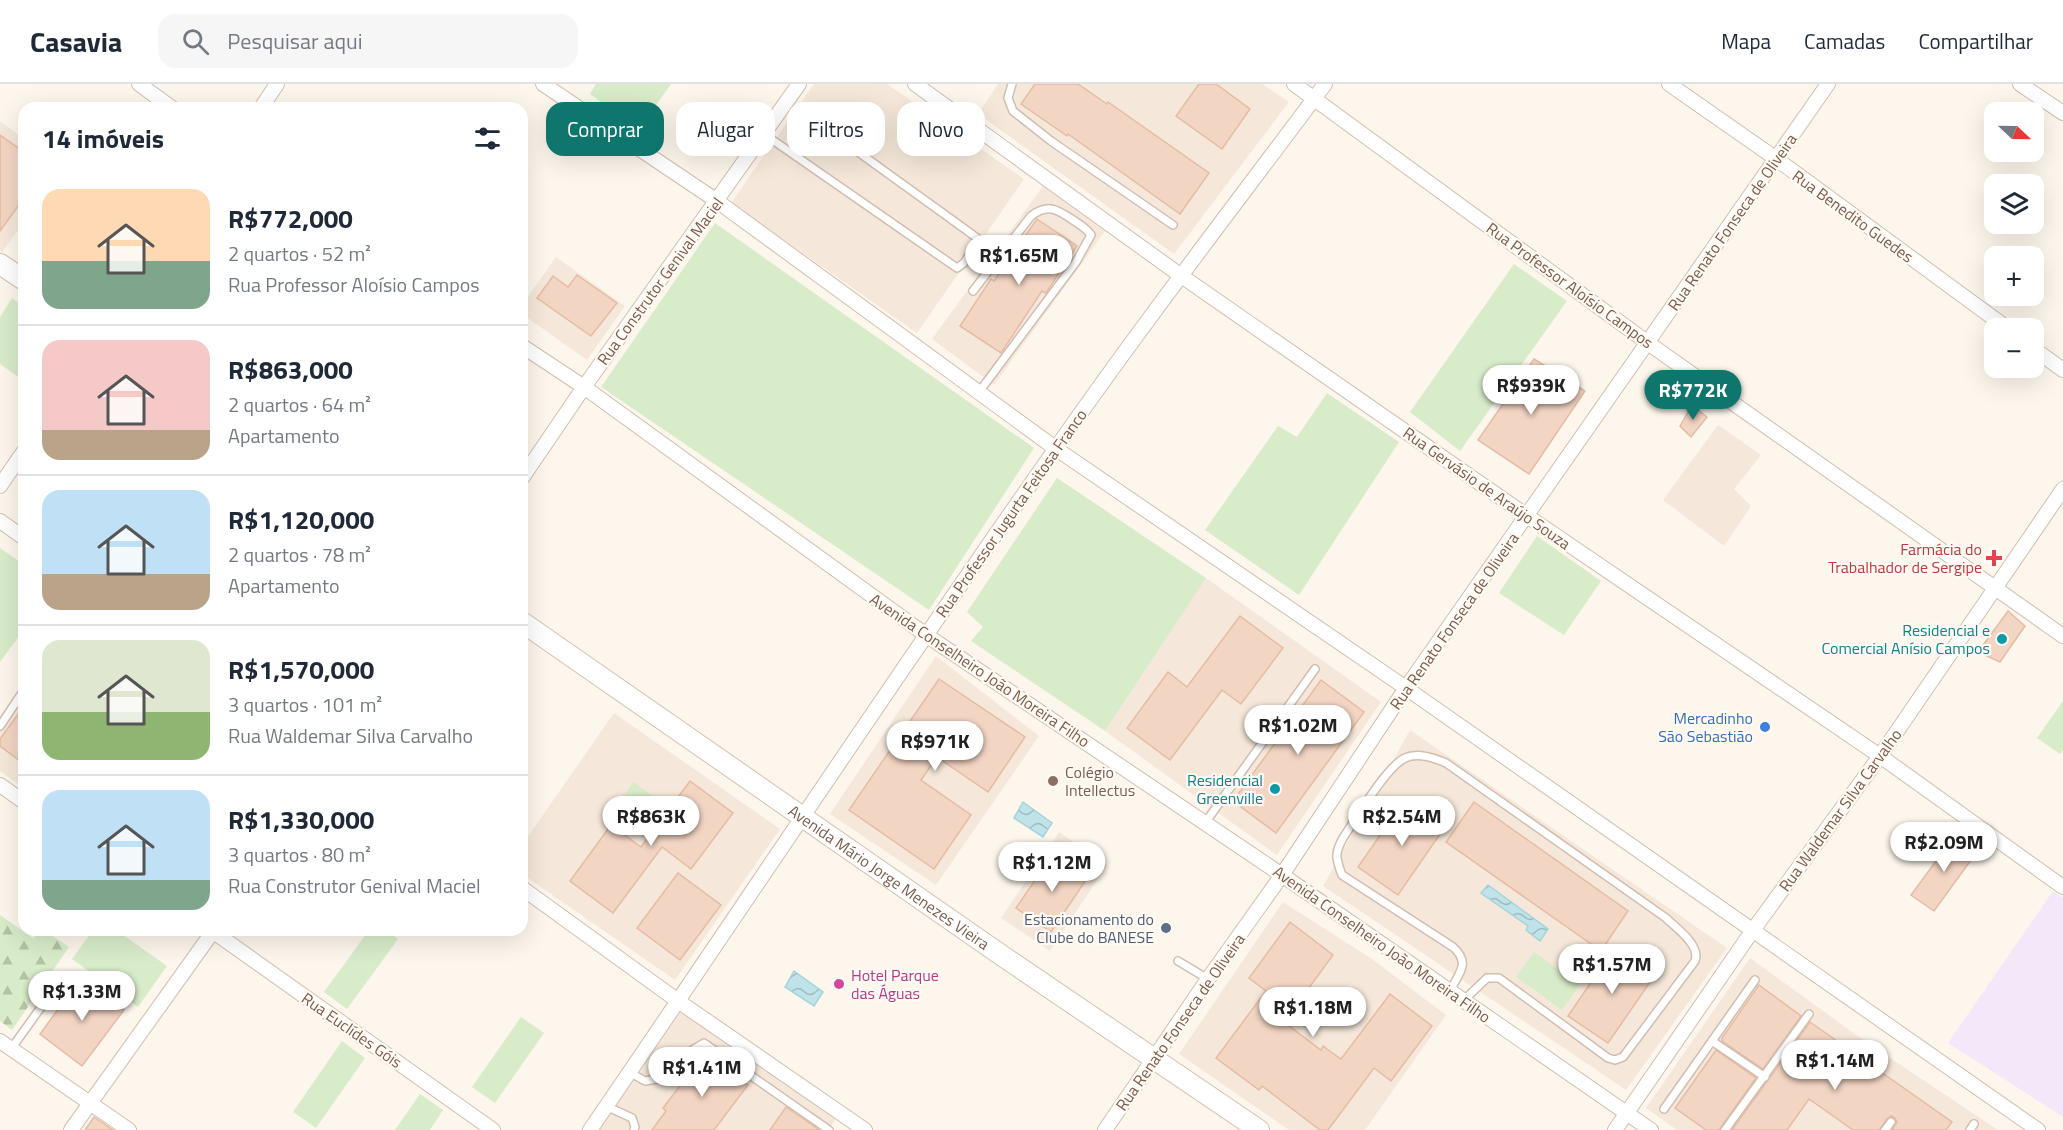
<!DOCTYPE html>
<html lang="pt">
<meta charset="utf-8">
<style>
:root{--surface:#fff;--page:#f6f6f7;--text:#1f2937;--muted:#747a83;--line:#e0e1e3;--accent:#0f766e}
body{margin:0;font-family:"Titillium Web",sans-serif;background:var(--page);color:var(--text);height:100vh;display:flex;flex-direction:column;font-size:22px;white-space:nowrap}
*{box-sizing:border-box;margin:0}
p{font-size:20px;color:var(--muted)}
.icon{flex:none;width:33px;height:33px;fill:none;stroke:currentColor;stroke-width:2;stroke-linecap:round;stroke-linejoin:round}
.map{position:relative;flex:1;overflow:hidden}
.panel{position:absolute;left:18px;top:18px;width:510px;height:834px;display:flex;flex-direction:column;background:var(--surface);border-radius:18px;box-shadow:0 6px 24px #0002}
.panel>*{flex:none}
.banner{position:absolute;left:546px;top:18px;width:570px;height:54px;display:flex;gap:12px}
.needle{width:39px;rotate:112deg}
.fabs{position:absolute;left:1984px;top:18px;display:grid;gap:12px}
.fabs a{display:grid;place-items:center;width:60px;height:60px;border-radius:12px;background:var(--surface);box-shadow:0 6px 24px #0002;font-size:30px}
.price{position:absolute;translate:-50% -51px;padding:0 14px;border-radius:21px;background:#fff;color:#222;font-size:20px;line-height:39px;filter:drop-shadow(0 2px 3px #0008)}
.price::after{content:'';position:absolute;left:50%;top:36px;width:18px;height:14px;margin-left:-9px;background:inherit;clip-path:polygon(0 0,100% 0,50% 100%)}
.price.active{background:var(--accent);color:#fff}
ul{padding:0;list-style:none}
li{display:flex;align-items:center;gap:18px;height:150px;padding:0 24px}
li+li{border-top:2px solid var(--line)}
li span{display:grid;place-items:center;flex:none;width:168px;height:120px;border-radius:18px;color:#555}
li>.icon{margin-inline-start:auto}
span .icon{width:72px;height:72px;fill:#fffc;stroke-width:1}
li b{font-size:26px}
h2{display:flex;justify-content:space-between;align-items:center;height:72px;padding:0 24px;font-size:26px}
.tag{padding:0 21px;border-radius:18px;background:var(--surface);box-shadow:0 6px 24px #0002;font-size:21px;line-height:54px}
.tag.active{background:var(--accent);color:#fff}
header{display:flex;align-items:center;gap:36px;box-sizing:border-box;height:84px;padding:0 30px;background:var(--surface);border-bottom:2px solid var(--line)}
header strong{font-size:28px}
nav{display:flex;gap:33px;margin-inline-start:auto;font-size:21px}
.search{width:420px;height:54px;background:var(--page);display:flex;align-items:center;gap:15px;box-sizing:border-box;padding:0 21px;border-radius:18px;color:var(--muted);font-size:22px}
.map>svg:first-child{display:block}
.residential{fill:#f5e8da}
.education{fill:#f3e8fa}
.green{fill:#d8ecc9}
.forest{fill:url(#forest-firs)}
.water{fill:url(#water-waves);stroke:#a5d3da;stroke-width:1.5}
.building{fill:#f3d5c3;stroke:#e6bba3;stroke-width:1.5}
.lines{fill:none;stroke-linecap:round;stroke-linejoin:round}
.lane-casing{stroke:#d1beb0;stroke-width:10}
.street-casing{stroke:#d1beb0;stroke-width:16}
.secondary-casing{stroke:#d6c0b0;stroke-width:22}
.lane{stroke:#fff;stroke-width:7}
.street{stroke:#fff;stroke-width:14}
.secondary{stroke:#fff;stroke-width:20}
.health-dot{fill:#e0444e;stroke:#fffaf3;stroke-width:2}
.culture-dot{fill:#0f9aa8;stroke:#fffaf3;stroke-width:2}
.shop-dot{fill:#3f7fe0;stroke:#fffaf3;stroke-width:2}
.education-dot{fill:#8d6e63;stroke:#fffaf3;stroke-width:2}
.service-dot{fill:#5c6f8a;stroke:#fffaf3;stroke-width:2}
.hotel-dot{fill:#d1479c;stroke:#fffaf3;stroke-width:2}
.labels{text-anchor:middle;stroke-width:4.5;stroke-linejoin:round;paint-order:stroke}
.street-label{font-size:16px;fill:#7a5c4d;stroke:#fffaf3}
.health-label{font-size:16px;fill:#be3a42;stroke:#fffaf3;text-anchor:end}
.culture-label{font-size:16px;fill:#0d838f;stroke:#fffaf3;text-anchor:end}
.shop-label{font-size:16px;fill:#366cbe;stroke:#fffaf3;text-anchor:end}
.education-label{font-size:16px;fill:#785e54;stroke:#fffaf3;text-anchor:start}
.service-label{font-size:16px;fill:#4e5e75;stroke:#fffaf3;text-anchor:end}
.hotel-label{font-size:16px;fill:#b23c85;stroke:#fffaf3;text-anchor:start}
</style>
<header>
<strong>Casavia</strong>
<div class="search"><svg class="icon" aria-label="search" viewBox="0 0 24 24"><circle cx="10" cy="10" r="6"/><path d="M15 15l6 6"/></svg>Pesquisar aqui</div>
<nav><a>Mapa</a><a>Camadas</a><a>Compartilhar</a></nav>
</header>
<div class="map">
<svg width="2063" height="1046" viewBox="0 0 2063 1046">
<defs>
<pattern id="forest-firs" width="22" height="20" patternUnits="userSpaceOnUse" patternTransform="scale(1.5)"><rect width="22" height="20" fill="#d8ecc9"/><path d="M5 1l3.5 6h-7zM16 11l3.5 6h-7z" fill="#b4c2a5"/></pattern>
<pattern id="water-waves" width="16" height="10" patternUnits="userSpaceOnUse" patternTransform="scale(1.5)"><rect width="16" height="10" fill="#bfe3e8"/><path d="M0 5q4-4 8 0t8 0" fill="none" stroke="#a0bbbe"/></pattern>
</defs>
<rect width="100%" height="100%" fill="#fdf6ec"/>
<g class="residential">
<path d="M814,0H887L1024,95L917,249L731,119Z"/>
<path d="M998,0H1262L1289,18L1174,170L978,30Z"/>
<path d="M0,37L24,55V138L2,168L0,166Z"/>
<path d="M1043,102L1105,147L994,301L932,255Z"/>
<path d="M556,173L625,222L587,276L522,230V221Z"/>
<path d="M1718,341L1761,371L1734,405L1751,422L1724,462L1663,416Z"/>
<path d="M1206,494L1381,618L1277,771L1105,647Z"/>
<path d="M936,572L1039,652L936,801L830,730Z"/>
<path d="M24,599V704L0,687V633Z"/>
<path d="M614,629L780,745L675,896L522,790V761Z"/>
<path d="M1410,646L1727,864L1626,1006L1323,802Z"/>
<path d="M1059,748L1107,781L1050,867L1001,834Z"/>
<path d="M1283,818L1372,875L1446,931L1365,1046H1289L1179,970Z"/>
<path d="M1750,874L1866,958L1998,1046H1677L1646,1024Z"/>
<path d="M685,920L840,1029L828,1046H597Z"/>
</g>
<path class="education" d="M2053,807L2063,814V1033L1948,959Z"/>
<g class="green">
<path d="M596,0H671L639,45L590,10Z"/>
<path d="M715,139L1034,364L929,526L601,303Z"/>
<path d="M1514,180L1567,217L1460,367L1410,328Z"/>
<path d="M12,214L24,223V297L0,280V233Z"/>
<path d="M1327,309L1399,358L1299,511L1205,446L1278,342L1297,353Z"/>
<path d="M1057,394L1206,494L1105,647L971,557L983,543L967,528Z"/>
<path d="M1537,452L1601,497L1564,551L1499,509Z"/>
<path d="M0,464L24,481V545L0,578Z"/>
<path d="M2063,617V666L2060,670L2037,654Z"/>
<path d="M633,698L663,719L651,737L621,717Z"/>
<path d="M93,846H116L167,882L138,923L72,875Z"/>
<path d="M369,846H385L398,855L347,925L324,908Z"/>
<path d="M1534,868L1580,901L1562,926L1516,893Z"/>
<path d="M521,933L544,949L495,1019L472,1003Z"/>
<path d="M342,957L365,974L316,1044L293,1028Z"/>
<path d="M420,1010L443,1026L430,1046H395Z"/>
</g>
<path class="forest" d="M0,831L33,854L40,846H44L69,863L12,946L0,937Z"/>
<g class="water">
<path d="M1023,718L1052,739L1043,753L1014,734Z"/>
<path d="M1488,801L1548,845L1540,857L1526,846L1528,842L1481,809Z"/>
<path d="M794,887L823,908L814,922L785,903Z"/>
</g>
<g class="building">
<path d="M1035,0H1078L1107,20L1108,18L1209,89L1180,130L1068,50L1067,52L1021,20Z"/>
<path d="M1199,0H1216L1250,25L1222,65L1176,32Z"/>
<path d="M0,51L24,68V114L0,147Z"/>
<path d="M1037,135L1077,162L1046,209L1042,207L1001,269L960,242L991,195L994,197Z"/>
<path d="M577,191L617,219L591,252L537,214L553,192L568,203Z"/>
<path d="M1534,275L1585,307L1529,390L1478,356Z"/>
<path d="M1692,321L1707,333L1691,353L1680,342Z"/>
<path d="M2008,527L2025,542L2000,578L1978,568Z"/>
<path d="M1240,532L1283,564L1241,620L1222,606L1170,676L1127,644L1168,588L1187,603Z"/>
<path d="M939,595L1025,653L988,708L937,673L921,696L971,731L934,785L849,726Z"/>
<path d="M1321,596L1364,628L1276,749L1233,717Z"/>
<path d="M24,622V680L0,662V655Z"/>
<path d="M690,697L733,729L691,785L662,763L613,829L570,797L611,741L641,763Z"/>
<path d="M1405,715L1445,743L1398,811L1358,783Z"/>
<path d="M1474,718L1628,827L1601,867L1446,758Z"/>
<path d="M1955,751L1977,768L1934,827L1911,811Z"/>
<path d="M1053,770L1088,793L1051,848L1016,824Z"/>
<path d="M678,789L721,821L680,876L637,844Z"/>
<path d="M1290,838L1333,871L1284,938L1321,966L1323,962L1341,975L1390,910L1432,942L1391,997L1374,984L1328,1046H1320L1262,1002L1259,1006L1216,974L1266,907L1249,894Z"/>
<path d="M1615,863L1655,891L1608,959L1568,932Z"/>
<path d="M81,894L124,926L82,982L40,950Z"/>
<path d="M1759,901L1801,932L1763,985L1722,957V954Z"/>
<path d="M1810,938L1952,1038L1946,1046H1892L1897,1038L1895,1034L1891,1032L1887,1035L1879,1046H1853L1809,1015L1787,1046H1732Z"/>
<path d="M1716,966L1756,994L1719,1046H1706L1675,1024Z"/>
<path d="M705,969L748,1001L714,1046H652L666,1027L663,1024Z"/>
<path d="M786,1023L811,1040L819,1046H770Z"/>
<path d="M94,1033L113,1046H85Z"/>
</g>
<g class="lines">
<g class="lane-casing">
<g id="lane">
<path d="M1012,0L1008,14L1013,27L1051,57L1173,141"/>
<path d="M764,50L957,184L964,179L978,159L977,154L962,143L822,42H818L813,46L797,73"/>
<path d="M973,207L1031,132C1050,118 1059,127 1076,138C1082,142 1087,145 1091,151L1076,178L979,308"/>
<path d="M0,642L22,609"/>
<path d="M1205,739L1315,585"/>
<path d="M1178,877L1208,895"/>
<path d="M1450,907C1459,889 1471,879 1453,863L1342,791C1336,775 1334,770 1343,754C1356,735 1386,683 1405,674C1418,668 1434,674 1446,679L1666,834C1676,844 1701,861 1695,877L1623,973L1615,976L1608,974L1499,894H1487L1464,916"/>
<path d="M1712,957L1765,993"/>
<path d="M11,965L57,901"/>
<path d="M629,988L645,997L657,995L684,971L704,959L829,1046"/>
<path d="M606,1022L632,1034L635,1043L634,1046"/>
<path d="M1664,1025L1755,896"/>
<path d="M1725,1046L1809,930"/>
<path d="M1885,1046L1891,1038"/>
<path d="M1970,1046L1974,1040"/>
</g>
</g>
<g class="street-casing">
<g id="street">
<path d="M139,0L172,24"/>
<path d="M543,0L717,117L1055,364L1406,604L2038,1046"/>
<path d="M915,0L1180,191L1527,432L1880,672L2063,803"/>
<path d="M1294,0L1648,259L2063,552"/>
<path d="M1669,0L1775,74L2007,244"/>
<path d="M2020,0L2063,29"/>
<path d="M261,24L277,0"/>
<path d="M522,262L584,303L926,551L1282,791L1651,1046"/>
<path d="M2034,265L2063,286"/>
<path d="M522,394L584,303L799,0"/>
<path d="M0,402L24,367"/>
<path d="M0,437L24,454"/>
<path d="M0,701L24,718"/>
<path d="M522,804L678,917L865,1046"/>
<path d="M211,846L493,1046"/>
<path d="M0,957L129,1046"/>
<path d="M71,1046L214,846"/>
<path d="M590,1046C745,820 896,591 1054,367C1141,242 1234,122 1325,0"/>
<path d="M1105,1046L1208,895L1282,791L1406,604L1828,0"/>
<path d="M1615,1046L1753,846L1880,672L2063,405"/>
</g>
</g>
<g class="secondary-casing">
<g id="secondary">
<path d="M0,180L24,196"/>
<path id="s1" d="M522,538L1004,873L1259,1046"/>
</g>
</g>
<use href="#lane" class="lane"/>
<use href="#street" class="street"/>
<use href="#secondary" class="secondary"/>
</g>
<path class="health-dot" d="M1991 465h6v6h6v6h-6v6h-6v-6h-6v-6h6z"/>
<g class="culture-dot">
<circle cx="2002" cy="555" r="6"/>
<circle cx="1275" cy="705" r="6"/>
</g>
<circle class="shop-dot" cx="1765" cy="643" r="6"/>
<circle class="education-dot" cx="1053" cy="697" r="6"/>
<circle class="service-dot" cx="1166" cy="844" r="6"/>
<circle class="hotel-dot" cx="839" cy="900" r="6"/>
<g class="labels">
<g class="street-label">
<text transform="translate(1853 132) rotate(36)" y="6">Rua Benedito Guedes</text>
<text transform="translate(1732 138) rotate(-55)" y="6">Rua Renato Fonseca de Oliveira</text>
<text transform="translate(660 197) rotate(-54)" y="6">Rua Construtor Genival Maciel</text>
<text transform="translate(1570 201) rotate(36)" y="6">Rua Professor Aloísio Campos</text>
<text transform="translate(1487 404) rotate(35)" y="6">Rua Gervásio de Araújo Souza</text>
<text transform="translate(1011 429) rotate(-55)" y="6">Rua Professor Jugurta Feitosa Franco</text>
<text transform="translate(1454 537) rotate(-55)" y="6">Rua Renato Fonseca de Oliveira</text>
<text transform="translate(980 586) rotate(34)" y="6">Avenida Conselheiro João Moreira Filho</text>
<text transform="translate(1840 726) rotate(-54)" y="6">Rua Waldemar Silva Carvalho</text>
<text dy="6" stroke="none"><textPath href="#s1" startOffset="447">Avenida Mário Jorge Menezes Vieira</textPath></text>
<text transform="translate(1382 860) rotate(35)" y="6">Avenida Conselheiro João Moreira Filho</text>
<text transform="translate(1180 938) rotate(-55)" y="6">Rua Renato Fonseca de Oliveira</text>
<text transform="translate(352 946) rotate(35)" y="6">Rua Euclídes Góis</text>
</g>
<g class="health-label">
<text x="1982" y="471">Farmácia do<tspan x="1982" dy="18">Trabalhador de Sergipe</tspan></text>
</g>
<g class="culture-label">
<text x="1990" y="552">Residencial e<tspan x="1990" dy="18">Comercial Anísio Campos</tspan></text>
<text x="1263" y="702">Residencial<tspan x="1263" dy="18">Greenville</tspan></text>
</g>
<g class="shop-label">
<text x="1753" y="640">Mercadinho<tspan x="1753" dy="18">São Sebastião</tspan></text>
</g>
<g class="education-label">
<text x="1065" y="694">Colégio<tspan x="1065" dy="18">Intellectus</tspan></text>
</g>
<g class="service-label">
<text x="1154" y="841">Estacionamento do<tspan x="1154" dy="18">Clube do BANESE</tspan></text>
</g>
<g class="hotel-label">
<text x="851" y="897">Hotel Parque<tspan x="851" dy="18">das Águas</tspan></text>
</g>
</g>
</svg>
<div class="fabs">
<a><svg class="needle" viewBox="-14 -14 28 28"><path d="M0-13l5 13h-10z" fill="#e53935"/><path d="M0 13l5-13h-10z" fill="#747a83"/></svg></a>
<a><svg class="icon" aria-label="layers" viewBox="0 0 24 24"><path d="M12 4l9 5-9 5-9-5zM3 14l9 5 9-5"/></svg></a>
<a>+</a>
<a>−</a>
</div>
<b class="price" style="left:1019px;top:202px">R$1.65M</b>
<b class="price" style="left:1531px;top:332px">R$939K</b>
<b class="price active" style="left:1693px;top:337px">R$772K</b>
<b class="price" style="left:1298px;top:672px">R$1.02M</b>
<b class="price" style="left:935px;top:688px">R$971K</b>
<b class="price" style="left:651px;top:763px">R$863K</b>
<b class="price" style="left:1402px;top:763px">R$2.54M</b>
<b class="price" style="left:1944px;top:789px">R$2.09M</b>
<b class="price" style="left:1052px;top:809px">R$1.12M</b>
<b class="price" style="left:1612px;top:911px">R$1.57M</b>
<b class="price" style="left:82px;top:938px">R$1.33M</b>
<b class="price" style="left:1313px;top:954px">R$1.18M</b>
<b class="price" style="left:1835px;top:1007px">R$1.14M</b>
<b class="price" style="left:702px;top:1014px">R$1.41M</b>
<div class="banner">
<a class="tag active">Comprar</a>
<a class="tag">Alugar</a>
<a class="tag">Filtros</a>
<a class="tag">Novo</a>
</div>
<section class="panel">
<h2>14 imóveis<svg class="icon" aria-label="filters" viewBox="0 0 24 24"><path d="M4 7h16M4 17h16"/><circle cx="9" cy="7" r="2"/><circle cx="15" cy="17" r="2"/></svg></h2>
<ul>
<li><span style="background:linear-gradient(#ffd9b3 60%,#7fa58c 0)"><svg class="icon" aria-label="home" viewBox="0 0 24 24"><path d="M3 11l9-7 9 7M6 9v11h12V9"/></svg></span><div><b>R$772,000</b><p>2 quartos · 52 m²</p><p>Rua Professor Aloísio Campos</p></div></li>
<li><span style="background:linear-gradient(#f6c9c9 75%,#b9a48a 0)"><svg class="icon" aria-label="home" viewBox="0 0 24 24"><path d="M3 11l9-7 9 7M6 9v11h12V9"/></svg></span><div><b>R$863,000</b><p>2 quartos · 64 m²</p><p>Apartamento</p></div></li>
<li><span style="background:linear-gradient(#bfe0f5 70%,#b9a48a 0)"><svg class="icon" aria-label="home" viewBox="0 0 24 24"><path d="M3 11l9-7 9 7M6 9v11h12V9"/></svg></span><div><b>R$1,120,000</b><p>2 quartos · 78 m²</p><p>Apartamento</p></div></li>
<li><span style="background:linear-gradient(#dfe7d0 60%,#8fb573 0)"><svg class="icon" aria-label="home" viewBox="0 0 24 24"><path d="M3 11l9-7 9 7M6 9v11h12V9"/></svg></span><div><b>R$1,570,000</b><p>3 quartos · 101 m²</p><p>Rua Waldemar Silva Carvalho</p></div></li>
<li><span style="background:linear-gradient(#bfe0f5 75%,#7fa58c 0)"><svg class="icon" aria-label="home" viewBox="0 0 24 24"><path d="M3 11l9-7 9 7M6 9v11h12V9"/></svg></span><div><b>R$1,330,000</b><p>3 quartos · 80 m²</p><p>Rua Construtor Genival Maciel</p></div></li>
</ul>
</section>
</div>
